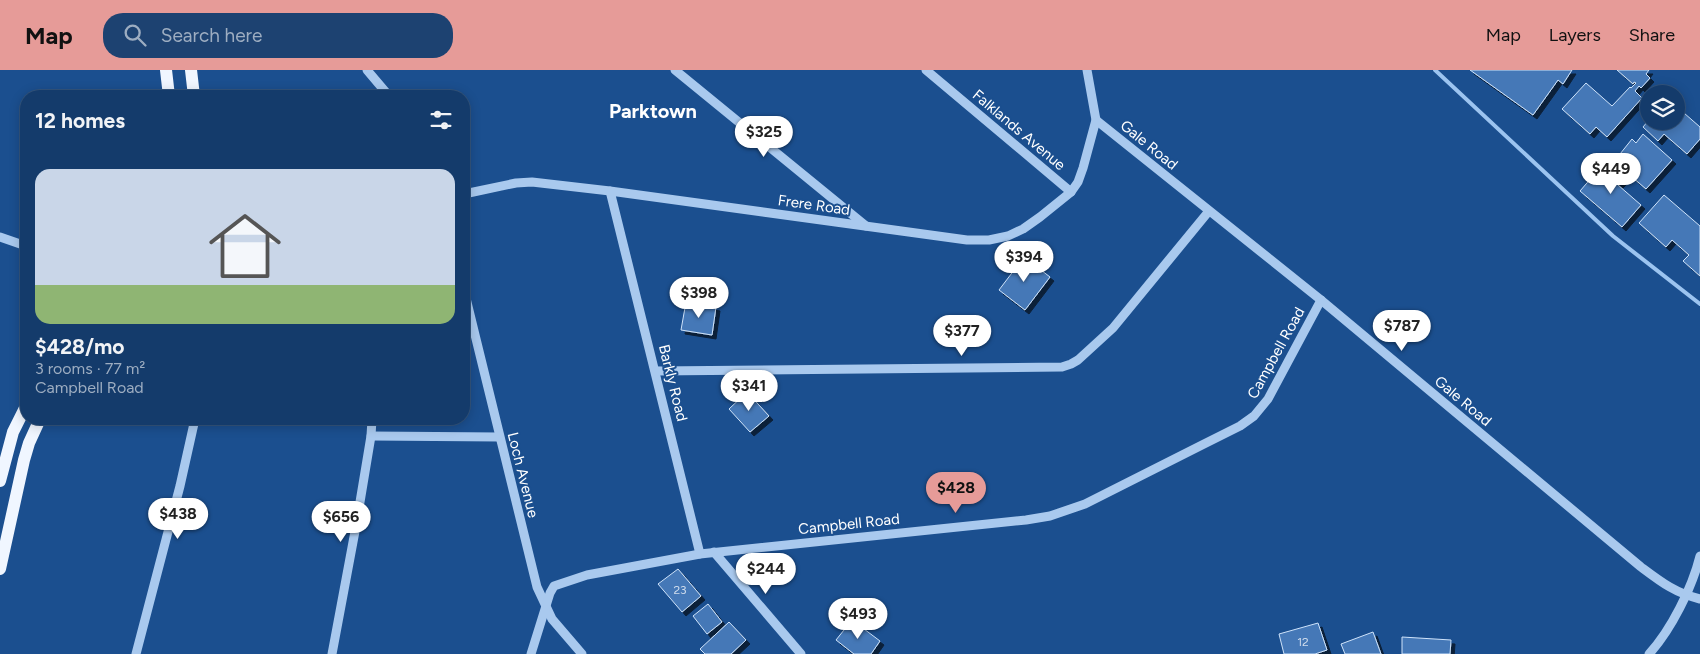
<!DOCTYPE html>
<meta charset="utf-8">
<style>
:root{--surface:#143b6b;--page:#1d4271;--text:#f1f3f6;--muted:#9dadc1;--line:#33557e;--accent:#e69b98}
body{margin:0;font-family:Figtree,sans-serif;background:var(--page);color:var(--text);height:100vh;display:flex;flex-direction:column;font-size:19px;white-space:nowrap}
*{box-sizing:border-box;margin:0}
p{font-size:16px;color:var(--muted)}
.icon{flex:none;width:28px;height:28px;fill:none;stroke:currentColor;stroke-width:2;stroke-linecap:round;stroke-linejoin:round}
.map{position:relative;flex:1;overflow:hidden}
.details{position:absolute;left:20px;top:20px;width:450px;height:335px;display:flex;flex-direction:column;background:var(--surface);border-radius:20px;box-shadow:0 2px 12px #0003,0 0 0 1px var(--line)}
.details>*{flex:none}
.tools{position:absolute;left:1640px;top:15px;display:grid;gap:10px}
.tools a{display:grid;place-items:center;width:45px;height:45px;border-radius:50%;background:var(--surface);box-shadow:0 2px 12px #0003,0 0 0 1px var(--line);font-size:25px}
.price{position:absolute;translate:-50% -42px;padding:0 11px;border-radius:18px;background:#fff;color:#222;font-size:16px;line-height:32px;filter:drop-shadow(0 1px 2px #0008)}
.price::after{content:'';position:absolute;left:50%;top:30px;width:15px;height:11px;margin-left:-8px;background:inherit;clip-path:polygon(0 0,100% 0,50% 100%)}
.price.active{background:var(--accent);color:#111}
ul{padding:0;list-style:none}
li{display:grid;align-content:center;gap:10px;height:265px;padding:0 15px}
li span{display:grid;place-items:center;height:155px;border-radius:15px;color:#555}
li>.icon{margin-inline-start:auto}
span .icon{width:90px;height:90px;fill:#fffc;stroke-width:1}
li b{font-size:21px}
h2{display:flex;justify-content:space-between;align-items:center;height:60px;padding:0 15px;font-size:21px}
header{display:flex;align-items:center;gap:30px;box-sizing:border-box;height:70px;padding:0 25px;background:var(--accent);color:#111}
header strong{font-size:24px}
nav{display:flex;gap:28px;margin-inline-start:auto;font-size:18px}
.search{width:350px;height:45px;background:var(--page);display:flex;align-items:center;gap:12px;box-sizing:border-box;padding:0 18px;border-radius:20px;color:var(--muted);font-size:19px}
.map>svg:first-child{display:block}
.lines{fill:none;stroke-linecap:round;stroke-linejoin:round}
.stream{stroke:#9cc4f0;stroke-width:4}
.building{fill:#4478b7;stroke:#cfe3fa;filter:url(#shadow)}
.minor{stroke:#a9c9ee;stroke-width:9}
.major{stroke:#f0f6ff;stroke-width:12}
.labels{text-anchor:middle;stroke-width:4;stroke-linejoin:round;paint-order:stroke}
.number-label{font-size:12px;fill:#d0dded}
.street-label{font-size:15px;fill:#fff;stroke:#1b4f8f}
.district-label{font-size:20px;font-weight:bold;fill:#fff;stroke:#1b4f8f}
</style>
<header>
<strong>Map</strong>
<div class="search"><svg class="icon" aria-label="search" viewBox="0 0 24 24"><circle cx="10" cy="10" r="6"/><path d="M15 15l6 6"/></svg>Search here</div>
<nav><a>Map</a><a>Layers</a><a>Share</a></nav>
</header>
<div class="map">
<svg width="1700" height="584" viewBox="0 0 1700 584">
<defs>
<filter id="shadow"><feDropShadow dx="4" dy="4" stdDeviation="0" flood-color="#0009"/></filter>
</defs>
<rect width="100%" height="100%" fill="#1b4f8f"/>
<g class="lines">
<path class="stream" d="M1435,0L1613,166L1700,234"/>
</g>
<g class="building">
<path d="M1470,0H1572L1563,14L1558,10L1533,45Z"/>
<path d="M1617,0H1649L1646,4L1650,8L1641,18L1639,16L1635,21L1642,28L1607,67L1596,57L1590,64L1562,39L1586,13L1612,36L1630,17L1631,18L1636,13L1634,12L1633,14Z"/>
<path d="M1676,36L1700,57V69L1687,84L1664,64L1658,71L1643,57L1648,51L1645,48L1649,43V51H1676Z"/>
<path d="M1643,64L1672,90L1646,119L1617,94L1623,87L1620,84L1632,69L1636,73Z"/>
<path d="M1610,94L1625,108L1618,115L1641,135L1622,157L1580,121L1599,99L1603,102Z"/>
<path d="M1664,125L1700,156V206L1683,191L1689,185L1672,170L1666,177L1639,153Z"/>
<path d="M1024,187L1050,207L1025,240L999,220Z"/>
<path d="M686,232L716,237L712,265L681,260Z"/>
<path d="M747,322L769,346L750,362L729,339Z"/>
<path d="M678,499L701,526L682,542L658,514Z"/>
<path d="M708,534L722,552L707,564L693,546Z"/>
<path d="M852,550L880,571L871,584H854L836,570Z"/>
<path d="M729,552L746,570L731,584H705L700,579Z"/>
<path d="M1318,553L1327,580L1315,584H1284L1279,564Z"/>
<path d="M1373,562L1381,584H1345L1341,574Z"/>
<path d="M1402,567L1451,570L1450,584H1402Z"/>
</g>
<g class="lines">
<g class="minor">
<path d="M367,0L389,26"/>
<path d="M675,0L866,156"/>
<path d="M926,0L1071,122"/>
<path d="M1096,50L1321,230L1641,497C1661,512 1675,523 1700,529"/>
<path d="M610,121L700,484"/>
<path d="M464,124L516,113L532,112L610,121L967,170H989L1008,166L1023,159L1040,147L1071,122L1078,112L1083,98L1096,50L1087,0"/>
<path d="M0,167L26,176"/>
<path d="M464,220L537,517L552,549L582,584"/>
<path d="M656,301L1062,297L1071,294L1078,290L1113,258L1209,141"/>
<path d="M371,366L499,367"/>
<path d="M714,482L801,584"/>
<path d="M136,584L180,416L195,349"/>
<path d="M332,584L356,456L371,366L372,349"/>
<path d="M531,584L550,523L554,516L587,505L700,484L1026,450L1050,446L1085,434L1202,375L1240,356L1254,346L1268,329L1321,230"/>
<path d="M1649,584C1671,560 1692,518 1700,486"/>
</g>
<g class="major">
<path d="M166,0L169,26"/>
<path d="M191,0L194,26"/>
<path d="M0,411L13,362L26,336"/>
<path d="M0,499L24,390L29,373L40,349"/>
</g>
</g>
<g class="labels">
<g class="number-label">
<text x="680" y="524">23</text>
<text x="1303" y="576">12</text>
</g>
<g class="street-label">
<text transform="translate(1019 60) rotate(40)" y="5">Falklands Avenue</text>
<text transform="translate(1149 75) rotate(39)" y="5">Gale Road</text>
<text transform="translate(814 135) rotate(8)" y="5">Frere Road</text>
<text transform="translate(1276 283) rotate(-61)" y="5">Campbell Road</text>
<text transform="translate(673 313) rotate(76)" y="5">Barkly Road</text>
<text transform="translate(1463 331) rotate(40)" y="5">Gale Road</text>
<text transform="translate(523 405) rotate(76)" y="5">Loch Avenue</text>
<text transform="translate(849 454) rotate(-6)" y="5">Campbell Road</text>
</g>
<g class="district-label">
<text x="653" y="48">Parktown</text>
</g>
</g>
</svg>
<div class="tools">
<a><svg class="icon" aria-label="layers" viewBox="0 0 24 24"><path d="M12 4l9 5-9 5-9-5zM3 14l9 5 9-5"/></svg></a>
</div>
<b class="price" style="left:764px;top:88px">$325</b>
<b class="price" style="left:1611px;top:125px">$449</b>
<b class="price" style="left:1024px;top:213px">$394</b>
<b class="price" style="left:699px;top:249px">$398</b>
<b class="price" style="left:1402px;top:282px">$787</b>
<b class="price" style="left:962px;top:287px">$377</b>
<b class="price" style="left:749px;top:342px">$341</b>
<b class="price active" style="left:956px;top:444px">$428</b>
<b class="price" style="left:178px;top:470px">$438</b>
<b class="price" style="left:341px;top:473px">$656</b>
<b class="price" style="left:766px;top:525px">$244</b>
<b class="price" style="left:858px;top:570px">$493</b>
<section class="details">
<h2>12 homes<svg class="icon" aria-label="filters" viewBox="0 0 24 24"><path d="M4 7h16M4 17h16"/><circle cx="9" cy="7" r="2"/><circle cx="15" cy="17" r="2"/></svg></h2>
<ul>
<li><span style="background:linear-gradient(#c9d6e8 75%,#8fb573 0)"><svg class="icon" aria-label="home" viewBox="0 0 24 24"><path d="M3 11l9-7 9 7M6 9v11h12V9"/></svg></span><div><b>$428/mo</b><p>3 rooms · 77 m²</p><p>Campbell Road</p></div></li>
</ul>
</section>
</div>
